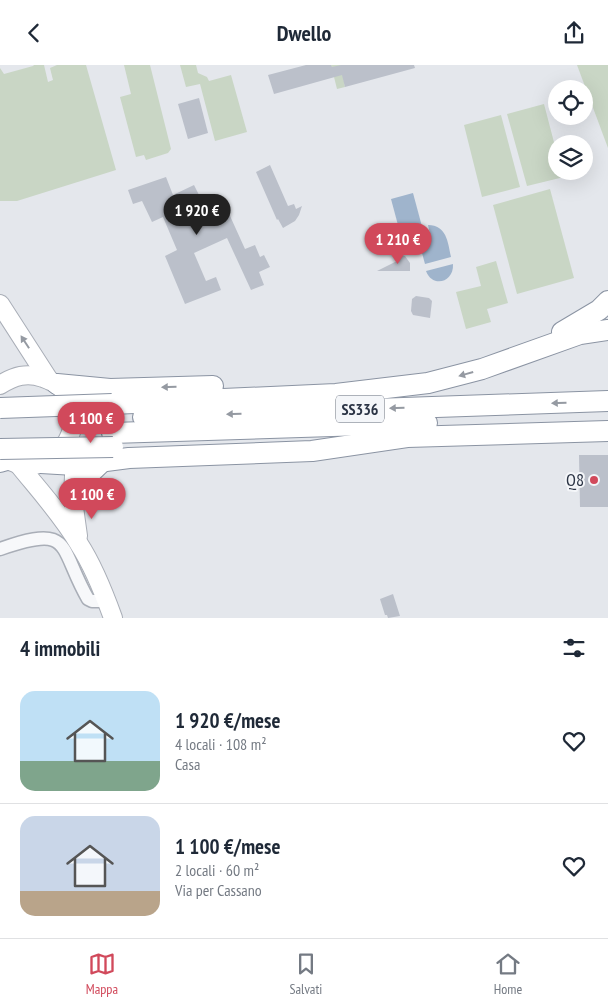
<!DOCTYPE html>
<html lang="it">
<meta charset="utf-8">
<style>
:root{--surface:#fff;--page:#f6f6f7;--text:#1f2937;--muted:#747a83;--line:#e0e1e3;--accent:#d1495b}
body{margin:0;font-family:"PT Sans Narrow",sans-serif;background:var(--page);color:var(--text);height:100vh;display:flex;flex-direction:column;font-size:19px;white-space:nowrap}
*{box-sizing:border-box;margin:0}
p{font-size:16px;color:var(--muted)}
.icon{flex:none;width:28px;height:28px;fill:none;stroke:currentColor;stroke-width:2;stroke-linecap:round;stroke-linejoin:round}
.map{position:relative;height:553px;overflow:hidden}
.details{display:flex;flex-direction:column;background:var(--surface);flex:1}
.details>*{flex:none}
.tools{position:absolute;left:548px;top:15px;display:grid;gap:10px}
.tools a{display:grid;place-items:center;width:45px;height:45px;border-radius:50%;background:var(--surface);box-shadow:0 5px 20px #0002;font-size:25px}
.price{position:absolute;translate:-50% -42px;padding:0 11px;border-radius:18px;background:var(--accent);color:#fff;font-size:16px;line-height:32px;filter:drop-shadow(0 1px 2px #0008)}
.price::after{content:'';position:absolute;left:50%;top:30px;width:15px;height:11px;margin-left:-8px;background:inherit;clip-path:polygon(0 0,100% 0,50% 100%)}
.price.current{background:#222;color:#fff}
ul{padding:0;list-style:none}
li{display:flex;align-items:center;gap:15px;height:125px;padding:0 20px}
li+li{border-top:1px solid var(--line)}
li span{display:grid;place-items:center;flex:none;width:140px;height:100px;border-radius:15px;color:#555}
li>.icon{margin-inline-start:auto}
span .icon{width:60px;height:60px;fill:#fffc;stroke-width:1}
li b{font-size:21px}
h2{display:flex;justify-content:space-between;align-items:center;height:60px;padding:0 20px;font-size:21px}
header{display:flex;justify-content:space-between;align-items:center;height:65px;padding:0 20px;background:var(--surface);font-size:22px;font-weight:700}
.menu{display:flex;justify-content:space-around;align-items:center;height:70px;border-top:1px solid var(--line);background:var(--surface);font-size:14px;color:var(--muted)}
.menu a{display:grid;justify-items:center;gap:2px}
.menu .current{color:var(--accent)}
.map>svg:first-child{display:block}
.green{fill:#c9d6c5}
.water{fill:#9fb4cc}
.building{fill:#bbc0ca}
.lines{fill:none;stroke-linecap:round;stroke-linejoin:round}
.minor-casing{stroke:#a9aeb7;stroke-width:15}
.secondary-casing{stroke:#a9aeb7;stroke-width:20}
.trunk-casing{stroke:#8b94a3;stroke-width:22}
.minor{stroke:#f7f8fa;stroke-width:12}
.secondary{stroke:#fff;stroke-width:18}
.trunk{stroke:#fff;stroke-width:20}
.trunk-bridge-casing{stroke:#8b94a3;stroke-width:22;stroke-linecap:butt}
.trunk-bridge{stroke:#fff;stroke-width:20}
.oneway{fill:#959aa2}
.poi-dot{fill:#d1495b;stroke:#f4f6f9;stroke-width:2}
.labels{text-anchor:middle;stroke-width:4;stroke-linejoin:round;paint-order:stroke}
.shield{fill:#f4f6f9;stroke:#676e7b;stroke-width:1}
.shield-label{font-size:16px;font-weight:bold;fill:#2b3445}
.poi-label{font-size:18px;fill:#2b3445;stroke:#f4f6f9;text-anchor:end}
</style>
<header><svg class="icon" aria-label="back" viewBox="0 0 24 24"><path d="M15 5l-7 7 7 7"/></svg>Dwello<svg class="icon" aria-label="share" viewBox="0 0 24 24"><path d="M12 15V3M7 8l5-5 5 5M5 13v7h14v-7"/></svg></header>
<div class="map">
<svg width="608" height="553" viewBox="0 0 608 553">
<rect width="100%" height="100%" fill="#e4e7ec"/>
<g class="green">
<path d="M34,0H44L48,17L53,15L50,3L57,0H86L116,105L17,136H0V3L4,9L33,1Z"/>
<path d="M124,0H150L171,84L168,88L146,95L144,90L136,92L120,32L131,29Z"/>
<path d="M180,0H196L198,8L207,12L209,16L231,10L247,67L215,76L200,19L186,22Z"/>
<path d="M331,0H341L345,22L337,24Z"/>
<path d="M577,0H608V83Z"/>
<path d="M544,39L556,85V106H562L564,112L527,121L507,49Z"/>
<path d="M501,50L520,122L482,132L464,60Z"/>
<path d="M550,124L574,213L517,229L493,140Z"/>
<path d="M496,196L508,238L487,244L491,257L466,264L456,227L481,221L476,202Z"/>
</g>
<g class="water">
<path d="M413,128L424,169L402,175L391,134Z"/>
<path d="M428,160C447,160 448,178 451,192L425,199L419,177L431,174Z"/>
<path d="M453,199C454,218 432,223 426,206Z"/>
</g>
<g class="building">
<path d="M306,0H331L332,2L341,0H414L415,3L345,22L342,10L274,29L268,10Z"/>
<path d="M199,33L208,68L188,74L178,39Z"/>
<path d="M270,100L288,141L294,139L296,144L302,141L299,150L295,156L283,163L278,154L277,155L256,107Z"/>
<path d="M166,112L173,130L194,120L203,138L221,131L245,184L255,180L260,192L264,190L270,202L259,207L264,220L251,225L227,173L194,188L206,216L216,212L221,225L185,239L165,191L177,185L163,152L152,157L142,136L133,139L128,125Z"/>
<path d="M398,190L405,191L410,198V206H377L397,196Z"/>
<path d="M416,231L429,233L432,236L430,253L413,250L411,246L412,234Z"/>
<path d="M579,390H608V442H580Z"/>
<path d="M393,529L400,551L388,553L387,550H385L380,534Z"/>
</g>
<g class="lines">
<g class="minor-casing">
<path id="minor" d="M0,484C74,458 58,482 88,534L92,536H107"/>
</g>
<g class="secondary-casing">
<g id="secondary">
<path d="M0,239L49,315"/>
<path d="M0,320C14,311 27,307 43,313C107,334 59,432 0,390"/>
<path d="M75,386L73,435L78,471"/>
<path d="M18,399C39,425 62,450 79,479C94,502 104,528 113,553"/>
</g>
</g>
<g class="trunk-casing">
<g id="trunk">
<path d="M562,267L599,245L608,236"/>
<path d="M57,319L110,324L213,321"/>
<path d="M112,339L336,329L428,318L482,304L580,269L608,265"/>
<path d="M143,352L608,336"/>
<path d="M112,368L427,358"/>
<path d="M0,397L7,395"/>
<path d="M41,398L75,400L129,393L312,386L407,372L608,366"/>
<path d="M73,435L83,415L103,396"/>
</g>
</g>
<use href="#minor" class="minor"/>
<use href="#secondary" class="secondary"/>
<use href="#trunk" class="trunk"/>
<g class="trunk-bridge-casing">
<g id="trunk-bridge">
<path d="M0,343L112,339"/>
<path d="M0,384L113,382"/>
</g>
</g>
<use href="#trunk-bridge" class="trunk-bridge"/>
</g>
<defs><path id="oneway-solid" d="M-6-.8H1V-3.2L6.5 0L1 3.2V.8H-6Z" transform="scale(1.25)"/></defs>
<g class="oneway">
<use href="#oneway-solid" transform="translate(25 277) rotate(-123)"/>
<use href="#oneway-solid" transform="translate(466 309) rotate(164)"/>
<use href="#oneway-solid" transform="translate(169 322) rotate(179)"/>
<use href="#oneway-solid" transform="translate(559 338) rotate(178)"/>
<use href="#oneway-solid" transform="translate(397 343) rotate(178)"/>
<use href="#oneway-solid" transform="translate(234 349) rotate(178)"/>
</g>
<circle class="poi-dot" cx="594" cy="415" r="5"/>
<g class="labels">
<rect class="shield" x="336" y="330.5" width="48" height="27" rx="4"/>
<g class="shield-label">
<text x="360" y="350">SS336</text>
</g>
<g class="poi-label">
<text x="584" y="421">Q8</text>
</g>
</g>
</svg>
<div class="tools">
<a><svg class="icon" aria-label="locate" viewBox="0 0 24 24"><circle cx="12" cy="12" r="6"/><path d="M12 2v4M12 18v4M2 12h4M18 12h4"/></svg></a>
<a><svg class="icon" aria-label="layers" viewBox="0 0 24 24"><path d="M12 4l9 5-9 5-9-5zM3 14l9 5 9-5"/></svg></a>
</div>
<b class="price current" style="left:197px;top:171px">1 920 €</b>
<b class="price" style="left:398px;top:200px">1 210 €</b>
<b class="price" style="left:91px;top:379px">1 100 €</b>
<b class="price" style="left:92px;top:455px">1 100 €</b>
</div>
<section class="details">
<h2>4 immobili<svg class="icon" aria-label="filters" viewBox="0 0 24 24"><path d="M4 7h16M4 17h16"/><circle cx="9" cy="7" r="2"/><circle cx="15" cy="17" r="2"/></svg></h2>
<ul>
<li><span style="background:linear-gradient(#bfe0f5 70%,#7fa58c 0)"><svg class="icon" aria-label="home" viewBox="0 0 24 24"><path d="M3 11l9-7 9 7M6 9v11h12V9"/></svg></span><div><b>1 920 €/mese</b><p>4 locali · 108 m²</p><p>Casa</p></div><svg class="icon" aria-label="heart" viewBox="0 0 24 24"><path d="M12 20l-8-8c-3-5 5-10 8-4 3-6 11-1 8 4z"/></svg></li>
<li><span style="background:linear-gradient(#c9d6e8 75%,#b9a48a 0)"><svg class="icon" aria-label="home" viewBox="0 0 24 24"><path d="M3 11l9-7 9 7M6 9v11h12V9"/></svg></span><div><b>1 100 €/mese</b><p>2 locali · 60 m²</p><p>Via per Cassano</p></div><svg class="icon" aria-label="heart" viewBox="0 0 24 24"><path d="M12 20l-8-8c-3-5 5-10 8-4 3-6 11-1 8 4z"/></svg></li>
</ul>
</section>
<nav class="menu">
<a class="current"><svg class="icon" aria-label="map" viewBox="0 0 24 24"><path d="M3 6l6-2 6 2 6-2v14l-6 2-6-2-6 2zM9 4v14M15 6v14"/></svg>Mappa</a>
<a><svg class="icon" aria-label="saved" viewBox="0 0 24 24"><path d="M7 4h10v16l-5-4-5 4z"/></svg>Salvati</a>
<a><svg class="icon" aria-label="home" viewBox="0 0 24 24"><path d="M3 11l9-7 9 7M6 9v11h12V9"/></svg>Home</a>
</nav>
